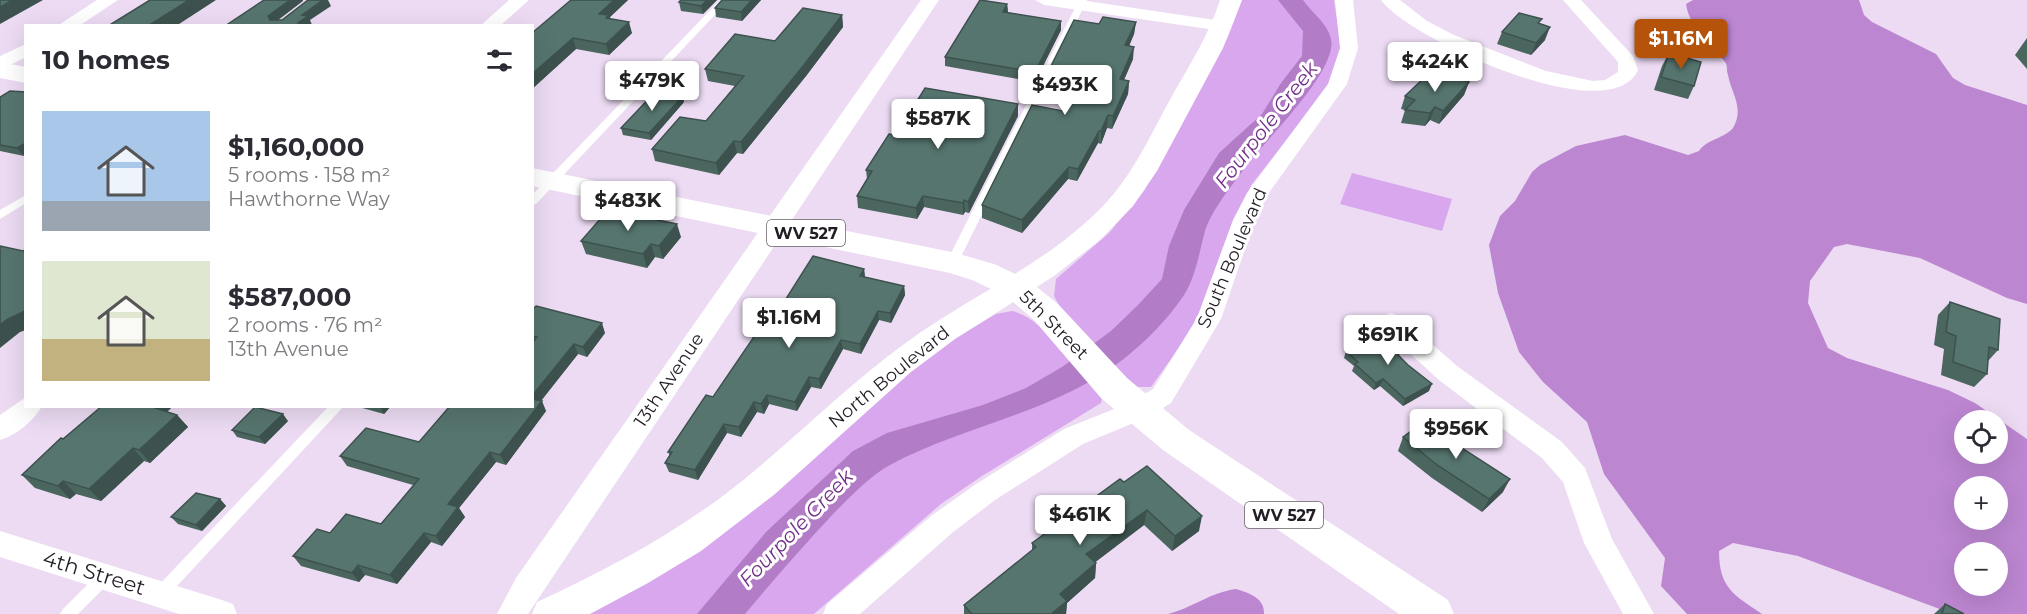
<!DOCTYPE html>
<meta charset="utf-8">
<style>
:root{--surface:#fff;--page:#f7f7f7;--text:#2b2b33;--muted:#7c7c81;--accent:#b45309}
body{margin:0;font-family:Montserrat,sans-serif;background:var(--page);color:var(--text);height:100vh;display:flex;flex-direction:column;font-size:22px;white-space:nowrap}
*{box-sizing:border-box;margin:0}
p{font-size:20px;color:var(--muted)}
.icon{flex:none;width:33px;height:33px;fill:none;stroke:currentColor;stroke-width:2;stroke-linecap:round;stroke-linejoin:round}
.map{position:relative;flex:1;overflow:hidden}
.side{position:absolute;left:24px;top:24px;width:510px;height:384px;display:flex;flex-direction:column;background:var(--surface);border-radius:0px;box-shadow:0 6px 24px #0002}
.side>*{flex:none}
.fabs{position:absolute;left:1954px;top:410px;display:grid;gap:12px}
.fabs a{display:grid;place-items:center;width:54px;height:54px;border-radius:50%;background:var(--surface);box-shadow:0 6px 24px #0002;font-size:30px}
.price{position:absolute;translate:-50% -51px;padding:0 14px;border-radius:6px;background:#fff;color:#222;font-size:20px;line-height:39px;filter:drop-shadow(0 2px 3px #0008)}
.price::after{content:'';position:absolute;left:50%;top:36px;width:18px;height:14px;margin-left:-9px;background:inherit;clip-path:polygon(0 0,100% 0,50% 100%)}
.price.selected{background:var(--accent);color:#fff}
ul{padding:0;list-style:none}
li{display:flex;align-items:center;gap:18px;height:150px;padding:0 18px}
li span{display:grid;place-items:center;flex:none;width:168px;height:120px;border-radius:0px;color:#555}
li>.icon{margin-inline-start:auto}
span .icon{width:72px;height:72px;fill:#fffc;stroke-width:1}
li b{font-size:26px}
h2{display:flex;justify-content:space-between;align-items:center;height:72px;padding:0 18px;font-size:26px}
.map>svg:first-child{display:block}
.green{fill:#d9a7ee}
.forest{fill:#bc86d1;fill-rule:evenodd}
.water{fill:#b27cc7}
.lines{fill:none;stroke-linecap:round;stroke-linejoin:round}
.service{fill:#fff;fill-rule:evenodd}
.minor{fill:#fff;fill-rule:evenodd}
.tertiary{fill:#fff;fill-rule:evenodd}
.primary{fill:#fff;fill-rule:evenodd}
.wall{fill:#4b655f}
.shaded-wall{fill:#3d524e}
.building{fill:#57756f;stroke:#3d524e;stroke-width:1.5}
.labels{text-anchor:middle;stroke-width:6;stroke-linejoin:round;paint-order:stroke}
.shield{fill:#fff;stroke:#656167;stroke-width:1.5}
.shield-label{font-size:16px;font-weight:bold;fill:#231d26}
.street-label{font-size:18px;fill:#231d26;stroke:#fff}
.water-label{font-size:20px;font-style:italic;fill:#712f89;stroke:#fff}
.near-street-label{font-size:21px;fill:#231d26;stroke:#fff}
</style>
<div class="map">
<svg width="2027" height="614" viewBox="0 0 2027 614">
<rect width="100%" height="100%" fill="#ecdbf3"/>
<g class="green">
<path d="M1242,0H1334L1341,48L1331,83L1252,184L1239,210L1204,303L1188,335L1151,387H1133L1060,307L1054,296L1056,279L1109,233L1144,191L1228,37Z"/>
<path d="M1352,173L1452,199L1442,231L1340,204Z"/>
<path d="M1012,311C1045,318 1080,373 1102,398L1101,403L982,476L941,504L814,614H585L954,339L996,314Z"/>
</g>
<g class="forest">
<path d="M1693,0H1859L1864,15L1872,22L1936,54L1953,78L1965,85L2027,105V304L2007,298L1920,258L1847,244L1834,247L1810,281L1808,303L1828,348L1847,358L1948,390L1975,403L2027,439V614H1953L1798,556L1733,543L1719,551C1719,588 1734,595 1762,614H1687L1661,586L1665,558L1604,474L1587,422L1543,382L1519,352L1498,293L1489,245L1500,216L1515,201L1532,172L1540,165L1576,146L1625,135L1688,155L1699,151C1707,138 1730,138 1735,124C1743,106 1731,92 1728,75C1726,69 1728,66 1725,62C1712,45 1689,27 1686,4ZM1965,420H1998V453H1965ZM1965,486H1998V519H1965ZM1965,552H1998V585H1965Z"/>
<path d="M1236,589C1249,593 1265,598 1264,614H1168C1192,608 1209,593 1236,589Z"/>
</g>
<path class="water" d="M1278,0H1303C1313,15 1335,28 1331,49C1323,86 1265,140 1241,173C1229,189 1211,212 1205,231C1199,253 1196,276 1184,295C1169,318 1146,341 1125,358C1055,413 967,424 890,465C870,476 851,496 835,512C804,545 774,579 745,614H697L766,532L853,451L887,433L983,405L1026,388L1062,367L1111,331L1138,305L1162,279L1169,246L1184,210L1219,153L1262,114L1281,83L1302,56L1303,31Z"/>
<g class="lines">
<g class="service">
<path d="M720,0H729L536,204L532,205V195Z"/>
<path d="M1079,0H1087L958,263L956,266H948L946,263Z"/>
<path d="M26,195V203L0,219V210Z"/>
<path d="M329,406H344L165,599L160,601L155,599L152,594L155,589Z"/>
<path d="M105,570L110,572L112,577L110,582L78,614H60L63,609L100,572Z"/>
</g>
<g class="minor">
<path d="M97,0H118L79,26H57Z"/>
<path d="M509,0H529L500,26H480Z"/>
<path d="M921,0H939L528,614H497L516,578Z"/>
<path d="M1035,0H1080L1222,21L1231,26L1222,31L1044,5Z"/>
<path d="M1335,0H1353L1358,48L1347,84L1268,194L1255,220L1221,319L1171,403L1148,417L1083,444L995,500L952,533L860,614H823L827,604L931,516L976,484L1064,429L1129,403L1153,389L1197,318L1233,220L1247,193L1328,84L1340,48Z"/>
<path d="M1381,0H1400L1427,21L1454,35L1546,71L1593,81L1605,80L1618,72V62L1563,0H1581L1633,56L1638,70C1611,132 1409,39 1381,0Z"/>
<path d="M26,44V57L0,70V56Z"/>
<path d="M1391,313L1400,316L1457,366L1562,442L1585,468L1612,539L1654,614H1623L1584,543L1563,482L1542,458L1439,380L1382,328L1379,322L1382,316Z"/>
<path d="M26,397V406H42C34,421 15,436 0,440V415Z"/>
<path d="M0,531L222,600L233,604L237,614H179L0,557Z"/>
</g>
<path class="tertiary" d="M1220,0H1242L1223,48L1157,171L1133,206L1100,240L1054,276L955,339L911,372L775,494L701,551L648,583L590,614H532L537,602C604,571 669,537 728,492C789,445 843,388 907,342C971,295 1047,264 1103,206C1133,175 1151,134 1172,96C1190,64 1209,35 1220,0Z"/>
<g class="primary">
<path d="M0,62L26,67V83L0,78Z"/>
<path d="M532,168L952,252L994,264L1028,280L1058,304L1127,378L1189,430L1448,600L1454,614H1399L1163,450L1101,398L1034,320L1006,296L972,280L950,273L532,186Z"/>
</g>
</g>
<g class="wall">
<path d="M571,0H628L610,17V19L632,33L609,55L576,49L532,89Z"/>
<path d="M681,0H717L703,14L681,11L679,2Z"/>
<path d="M722,0H761L742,21L716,17L715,8Z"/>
<path d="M1007,4L1008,12L1061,30L1035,82L945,66V57Z"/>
<path d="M842,15L843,27L806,76L743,154L737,153L719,175L655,161L652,149L706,121L735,86L708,81L705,69L775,41Z"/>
<path d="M1136,22L1134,34L1129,46L1133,59L1124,80L1129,81L1128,94L1112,129L1107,128L1101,144L1098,143L1077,181L1068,179L1022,233L982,218V205L1063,111L1074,89L1048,85V72L1099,24Z"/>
<path d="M1540,24L1545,40L1531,55L1497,44L1502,32Z"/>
<path d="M2027,38V69L2015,55Z"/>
<path d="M1669,53L1694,86L1688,99L1654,90L1662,66Z"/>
<path d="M1436,81L1469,82L1464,95L1439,124L1430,120L1425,126L1401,123L1405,110L1401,109L1405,96Z"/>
<path d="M0,97L24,156L0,151Z"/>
<path d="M684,102L651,140L623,135L621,128Z"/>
<path d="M1018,104V116L969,213L965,212L963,215L924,207L917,219L858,208L857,196L867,179L866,170L896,135Z"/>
<path d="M681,237L663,259L655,257L647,268L586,254L581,241Z"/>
<path d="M864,269L865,277L904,286L905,295L891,323L879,320L861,354L843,349L821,389L811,387L797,411L769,404L764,414L757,412L741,437L727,433L698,480L669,472L665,463L670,456L668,452L713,397L779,310Z"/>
<path d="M1950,302L1998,350L1988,361L1987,374L1974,387L1941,375L1944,349L1934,345L1938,315Z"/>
<path d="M532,310L605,333L587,357L578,354L544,397L541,401L546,411L506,465L496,462L459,508L465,517L442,546L431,542L397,584L365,575L359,582L301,566L293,556L330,533L381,524L413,485L347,466L340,456L419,442L532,406Z"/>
<path d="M1401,350L1399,355L1429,391L1403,406L1380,386L1374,390L1352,371L1354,366L1344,358L1346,351Z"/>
<path d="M102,406H173L167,412L177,415L188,427L150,463L144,461L101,501L76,494L70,499L35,488L22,475Z"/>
<path d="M355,406H391L384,414Z"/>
<path d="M288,421L265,444L237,437L232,430Z"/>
<path d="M1403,437L1503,492L1482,512L1432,478L1398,451Z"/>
<path d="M1124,482L1199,531L1172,551L1144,525L1095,562L1096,563L1095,578L1067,603L1066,614H964V605L1032,550V543Z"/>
<path d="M220,499L226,506L202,531L178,524L171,517Z"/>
<path d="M1945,604L1964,614H1934Z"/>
</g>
<g class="shaded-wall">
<path d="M12,0H43L0,24V7Z"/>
<path d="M189,0H216L176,26H148Z"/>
<path d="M290,0H303V1L273,24V26L268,16Z"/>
<path d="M323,0H328L331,6L310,20L312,25L311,26L298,23L302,15Z"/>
<path d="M614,0H628L610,17L612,26L599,14Z"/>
<path d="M707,0H717L703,14L701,6Z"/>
<path d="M752,0H761L742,21L741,12Z"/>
<path d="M1007,4L1008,13L1003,12Z"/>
<path d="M842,15L843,27L806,76L743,154L741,142Z"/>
<path d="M1061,21V30L1035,82V72Z"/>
<path d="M629,22L632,33L609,55L606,44Z"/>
<path d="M1136,22L1134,34L1124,58L1125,45Z"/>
<path d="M1550,27L1545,40L1531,55L1536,43Z"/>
<path d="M573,38L576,49L532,89V74Z"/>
<path d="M1134,47L1133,59L1119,91L1120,79Z"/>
<path d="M1129,81L1128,94L1112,129L1113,116Z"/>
<path d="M1469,82L1464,95L1439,124L1443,111Z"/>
<path d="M683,96L684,102L651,140L649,133Z"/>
<path d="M1018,104V116L969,213L968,202Z"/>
<path d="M1435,107L1430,120L1425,126L1430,113Z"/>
<path d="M1108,115L1107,128L1101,144V131Z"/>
<path d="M1099,131L1098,143L1077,181L1078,169Z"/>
<path d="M734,141L737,153L719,175L716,163Z"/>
<path d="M26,143V155L24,156L17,148Z"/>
<path d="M1069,167L1068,179L1022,233V220Z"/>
<path d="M923,196L924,207L917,219L916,208Z"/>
<path d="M964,200L965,212L963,215V203Z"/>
<path d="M677,224L681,237L663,259L659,246Z"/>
<path d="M651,244L655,257L647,268L643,254Z"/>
<path d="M864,269L865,278L860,276Z"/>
<path d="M904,286L905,295L891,323L890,313Z"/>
<path d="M26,310V330L20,332L0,348V325L8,319Z"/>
<path d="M878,311L879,320L861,354L860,344Z"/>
<path d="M602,323L605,333L587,357L583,347Z"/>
<path d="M841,340L843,349L821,389L819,379Z"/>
<path d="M574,344L578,354L544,397L537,406L542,401L546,411L506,465L500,455L532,402V396Z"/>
<path d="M809,377L811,387L797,411L795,402Z"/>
<path d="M1383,379L1380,386L1374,390L1376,383Z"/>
<path d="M1432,384L1429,391L1403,406L1405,399Z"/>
<path d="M767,395L769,404L764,414L761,404Z"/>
<path d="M754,402L757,412L741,437L739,427Z"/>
<path d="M149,406H173L159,419Z"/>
<path d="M381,406H391L384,414L380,407Z"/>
<path d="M283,414L288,421L265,444L259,437Z"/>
<path d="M177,415L188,427L150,463L139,450Z"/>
<path d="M724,424L727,433L698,480L695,470Z"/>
<path d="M133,448L144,461L101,501L89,489Z"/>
<path d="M490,452L496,462L459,508L465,517L442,546L436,536L448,504Z"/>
<path d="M1510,479L1503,492L1482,512L1489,499Z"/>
<path d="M63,481L76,494L70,499L58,486Z"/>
<path d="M220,499L226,506L202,531L196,525Z"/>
<path d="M1147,510L1144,525L1085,570L1086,554Z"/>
<path d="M1202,516L1199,531L1172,551L1175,536Z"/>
<path d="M424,533L431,542L397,584L390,575Z"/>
<path d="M1096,563L1095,578L1067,603L1066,614H1051L1060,594Z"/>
<path d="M358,565L365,575L359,582L352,573Z"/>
</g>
<g class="building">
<path d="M0,0H12L0,7Z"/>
<path d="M150,0H189L148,26H108Z"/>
<path d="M264,0H290L268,16L270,20H282L308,0H323L302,15L308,16L298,23L311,26H225Z"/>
<path d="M571,0H614L599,14L609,15L606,18L629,22L606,44L573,38L532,74V33Z"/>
<path d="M681,0H707L701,6L679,2Z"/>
<path d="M722,0H752L741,12L715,8Z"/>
<path d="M980,0L1007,4L1003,12L1061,21L1035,72L945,57Z"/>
<path d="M803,8L842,15L804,65L741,142L734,141L716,163L652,149L680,117L706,121L744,76L705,69L735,34L775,41Z"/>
<path d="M1519,13L1542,19L1538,23L1550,27L1536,43L1502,32Z"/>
<path d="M1103,17L1136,22L1125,45L1134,47L1120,79L1129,81L1113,116L1108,115L1101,131H1099L1078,169L1069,167L1022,220L982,205L1032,105L1063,111L1080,78L1048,72L1074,20L1099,24Z"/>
<path d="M1669,53L1701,62L1694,86L1661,77Z"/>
<path d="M1444,73L1469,82L1443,111L1435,107L1430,113L1405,110L1415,100L1405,96L1425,77L1436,81Z"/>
<path d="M925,88L1018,104L968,202L964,200L963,203L923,196L916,208L857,196L872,171L866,170L889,134L896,135Z"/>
<path d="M10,91L26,92V143L17,148L0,145V97Z"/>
<path d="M656,91L683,96L649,133L621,128Z"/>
<path d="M608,210L677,224L659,246L651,244L643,254L581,241Z"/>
<path d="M0,246L23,251L26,249V310L21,313L8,319L0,325Z"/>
<path d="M813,256L864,269L860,276L904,286L890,313L878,311L860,344L841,340L819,379L809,377L795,402L767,395L761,404L754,402L739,427L724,424L695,470L665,463L672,452H668L706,395L713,397L773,309L779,310Z"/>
<path d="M1950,302L2000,319L1998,350L1989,347L1987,374L1953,362L1956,336L1946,332Z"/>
<path d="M536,306L602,323L583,347L574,344L532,396V343L537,337L532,336V310Z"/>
<path d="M1380,333L1401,350L1396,353L1408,365L1432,384L1405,399L1383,379L1376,383L1355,364L1358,362L1346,351Z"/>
<path d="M532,399L542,401L500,455L490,452L448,504L458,507L436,536L424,533L390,575L358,565L352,573L293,556L317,529L330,533L346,514L381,524L419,479L340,456L366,428L419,442L450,406H532Z"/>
<path d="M102,406H149L177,415L139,450L133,448L89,489L63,481L58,486L22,475L61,438L63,439Z"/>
<path d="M255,407L283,414L259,437L232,430Z"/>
<path d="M1425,421L1457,445L1510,479L1489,499L1437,465L1403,437Z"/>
<path d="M1147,466L1202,516L1175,536L1147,510L1086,554L1096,563L1060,594L1067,601L1051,614H972L964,605L1036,547L1032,543L1120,479L1124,482Z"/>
<path d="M196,493L220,499L196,525L171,517Z"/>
<path d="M1945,604L1964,614H1942Z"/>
</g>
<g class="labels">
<g class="shield">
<rect x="767" y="220" width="78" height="26" rx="4.5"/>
<rect x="1245" y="502" width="78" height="26" rx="4.5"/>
</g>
<g class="shield-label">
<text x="806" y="239">WV 527</text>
<text x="1284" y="521">WV 527</text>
</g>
<g class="street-label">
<text transform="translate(1232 258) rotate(-67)" y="6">South Boulevard</text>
<text transform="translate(1054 325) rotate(45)" y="6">5th Street</text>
<text transform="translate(889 377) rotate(-39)" y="6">North Boulevard</text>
<text transform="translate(669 380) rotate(-56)" y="6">13th Avenue</text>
</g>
<g class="water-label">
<text transform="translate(1266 125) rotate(-52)" y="7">Fourpole Creek</text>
<text transform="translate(796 528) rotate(-46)" y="7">Fourpole Creek</text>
</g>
<g class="near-street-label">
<text transform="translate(94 573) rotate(17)" y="7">4th Street</text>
</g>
</g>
</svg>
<div class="fabs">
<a><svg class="icon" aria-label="locate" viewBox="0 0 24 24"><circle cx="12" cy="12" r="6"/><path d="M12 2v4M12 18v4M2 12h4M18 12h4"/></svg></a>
<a>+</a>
<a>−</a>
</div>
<b class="price selected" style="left:1681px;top:70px">$1.16M</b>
<b class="price" style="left:1435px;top:93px">$424K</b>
<b class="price" style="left:652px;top:112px">$479K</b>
<b class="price" style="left:1065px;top:116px">$493K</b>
<b class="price" style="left:938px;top:150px">$587K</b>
<b class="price" style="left:628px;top:232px">$483K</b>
<b class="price" style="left:789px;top:349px">$1.16M</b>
<b class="price" style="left:1388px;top:366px">$691K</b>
<b class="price" style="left:1456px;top:460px">$956K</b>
<b class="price" style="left:1080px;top:546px">$461K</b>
<section class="side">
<h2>10 homes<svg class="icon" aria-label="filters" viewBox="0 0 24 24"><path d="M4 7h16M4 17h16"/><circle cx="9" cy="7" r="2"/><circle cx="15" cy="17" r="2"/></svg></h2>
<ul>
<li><span style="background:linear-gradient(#a9c7e8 75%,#9aa5b1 0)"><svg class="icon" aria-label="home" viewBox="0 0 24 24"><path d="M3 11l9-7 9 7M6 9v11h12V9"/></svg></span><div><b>$1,160,000</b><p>5 rooms · 158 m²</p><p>Hawthorne Way</p></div></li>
<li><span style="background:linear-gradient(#dfe7d0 65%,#c2b280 0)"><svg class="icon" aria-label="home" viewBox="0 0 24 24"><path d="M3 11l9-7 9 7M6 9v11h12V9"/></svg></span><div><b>$587,000</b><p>2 rooms · 76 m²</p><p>13th Avenue</p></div></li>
</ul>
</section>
</div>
